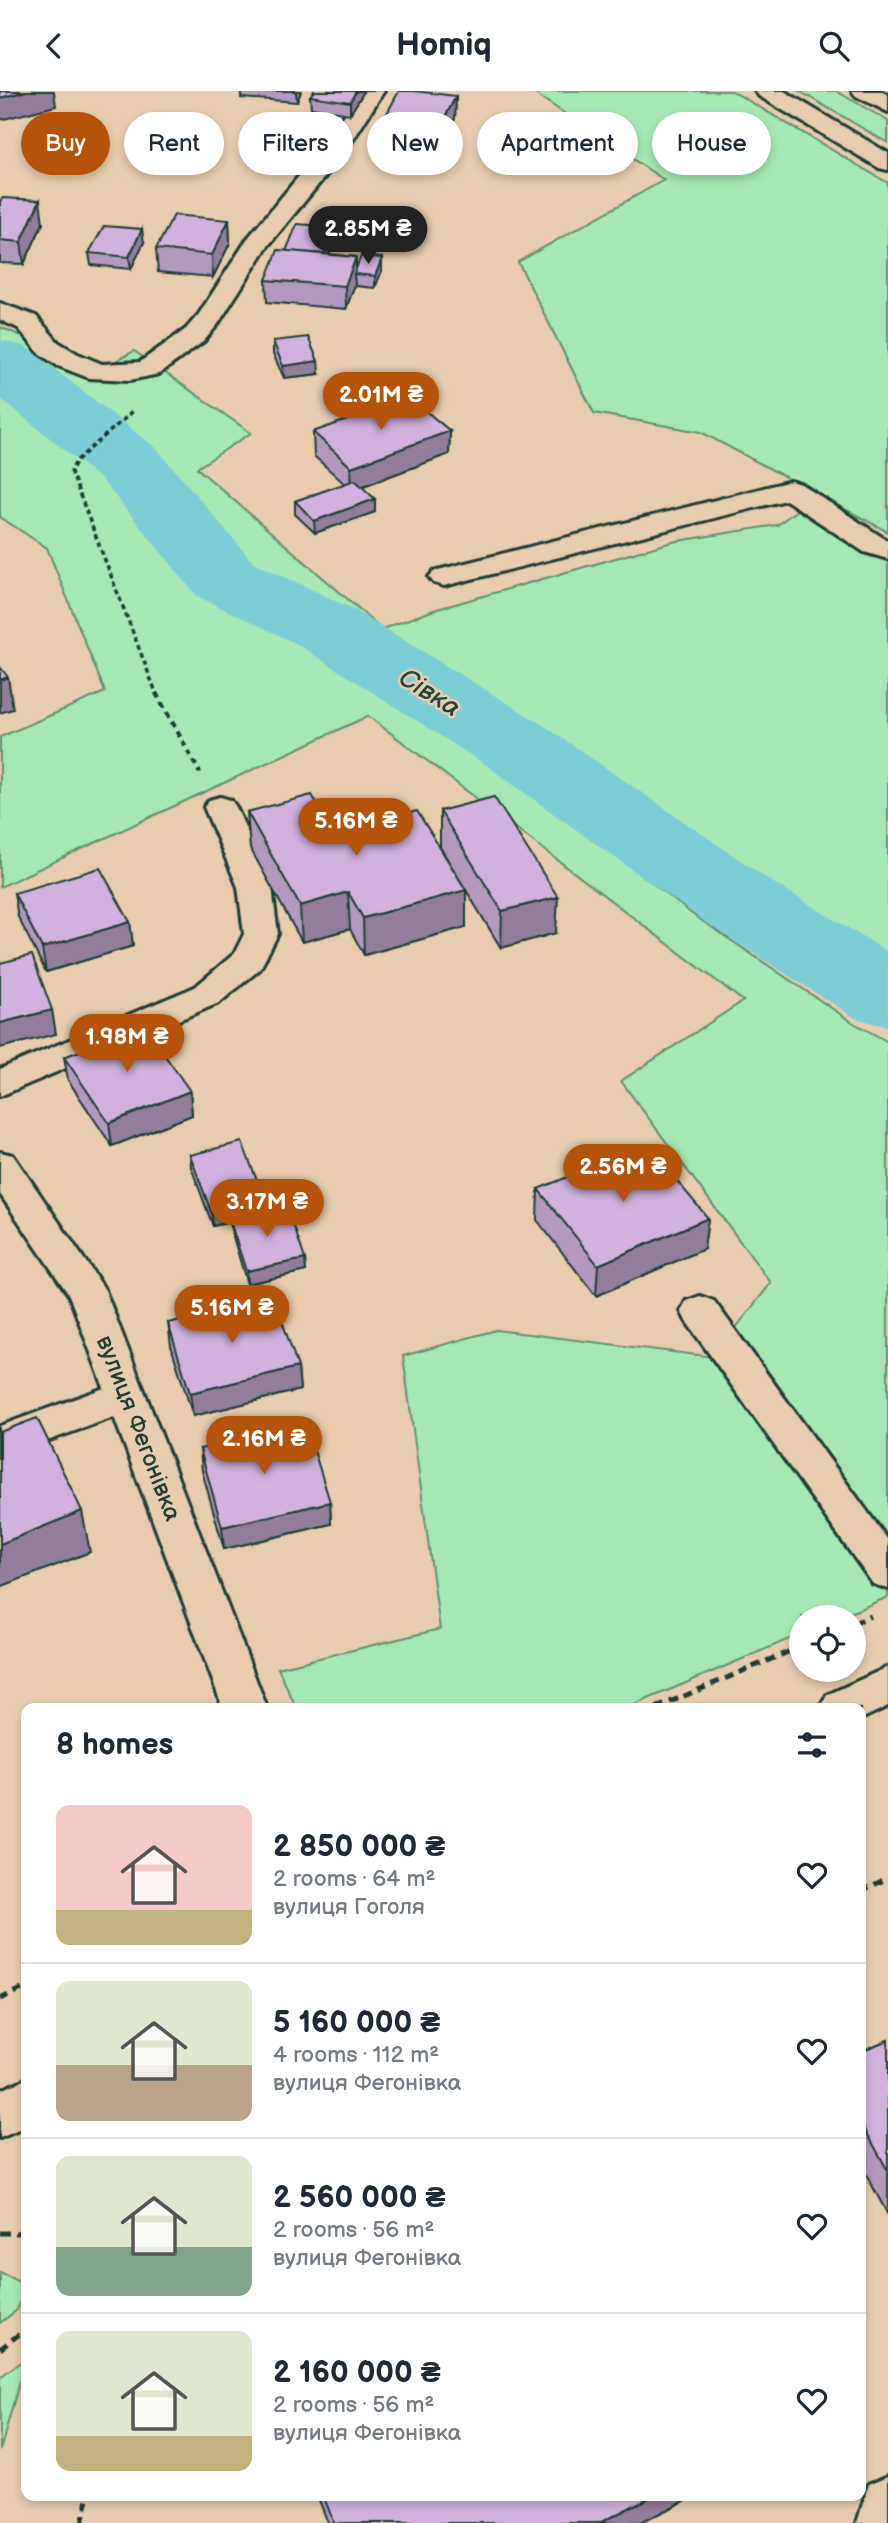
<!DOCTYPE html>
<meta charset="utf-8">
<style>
:root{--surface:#fff;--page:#f2f2f3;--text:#1f2937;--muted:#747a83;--line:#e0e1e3;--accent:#b45309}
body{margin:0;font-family:"Balsamiq Sans",sans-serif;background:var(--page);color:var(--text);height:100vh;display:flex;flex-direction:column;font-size:26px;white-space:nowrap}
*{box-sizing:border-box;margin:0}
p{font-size:23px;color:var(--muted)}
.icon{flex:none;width:38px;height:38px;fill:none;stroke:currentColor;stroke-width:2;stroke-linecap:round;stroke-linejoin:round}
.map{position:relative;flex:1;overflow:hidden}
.drawer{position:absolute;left:21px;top:1612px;width:845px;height:798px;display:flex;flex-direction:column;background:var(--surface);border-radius:14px;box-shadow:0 4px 10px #0003}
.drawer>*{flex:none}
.banner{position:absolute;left:21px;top:21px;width:847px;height:63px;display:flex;gap:14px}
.tools{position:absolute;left:789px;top:1514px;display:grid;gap:14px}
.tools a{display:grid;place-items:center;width:77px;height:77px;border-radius:50%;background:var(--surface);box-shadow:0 4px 10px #0003;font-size:35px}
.price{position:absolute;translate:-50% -60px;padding:0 16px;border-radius:24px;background:var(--accent);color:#fff;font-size:23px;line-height:46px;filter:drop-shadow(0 2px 4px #0008)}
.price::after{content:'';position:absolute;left:50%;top:42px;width:21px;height:16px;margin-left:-10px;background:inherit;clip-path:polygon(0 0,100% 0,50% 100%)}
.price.on{background:#222;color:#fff}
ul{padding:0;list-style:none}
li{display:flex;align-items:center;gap:21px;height:175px;padding:0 35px}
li+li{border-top:2px solid var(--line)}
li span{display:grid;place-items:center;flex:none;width:196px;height:140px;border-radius:14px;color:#555}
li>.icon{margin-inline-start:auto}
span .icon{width:84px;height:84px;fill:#fffc;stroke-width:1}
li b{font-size:30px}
h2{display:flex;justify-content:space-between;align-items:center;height:84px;padding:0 35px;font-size:30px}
.pill{padding:0 24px;border-radius:32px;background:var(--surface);box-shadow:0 4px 10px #0003;font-size:24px;line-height:63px}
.pill.on{background:var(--accent);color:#fff}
header{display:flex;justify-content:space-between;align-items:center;height:91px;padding:0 35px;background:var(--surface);font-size:32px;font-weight:700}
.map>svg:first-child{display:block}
.green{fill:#a5e8b3;stroke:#629274;stroke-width:2}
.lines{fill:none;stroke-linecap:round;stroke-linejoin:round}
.river{fill:#7dced6;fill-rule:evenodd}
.minor-casing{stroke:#1f3d34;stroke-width:6}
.major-casing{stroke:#1f3d34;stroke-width:6}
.path-far2{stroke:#1f3d34;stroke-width:3.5;stroke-dasharray:5 3.5;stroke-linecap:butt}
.path-far1{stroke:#1f3d34;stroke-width:4.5;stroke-dasharray:6 5;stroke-linecap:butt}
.path{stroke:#1f3d34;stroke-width:5;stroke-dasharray:9 6;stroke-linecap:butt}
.minor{fill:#e7ccae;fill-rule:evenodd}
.major{fill:#e7ccae;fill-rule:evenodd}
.wall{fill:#b499bf;stroke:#1f3d34;stroke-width:2}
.shaded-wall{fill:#927d9b;stroke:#1f3d34;stroke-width:2}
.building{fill:#d1b2de;stroke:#1f3d34;stroke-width:2}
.labels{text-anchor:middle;stroke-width:5;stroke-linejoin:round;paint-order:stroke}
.street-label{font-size:24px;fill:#1f3d34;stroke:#e7ccae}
.water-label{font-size:26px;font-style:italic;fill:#24443c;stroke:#e7ccae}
</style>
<header><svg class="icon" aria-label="back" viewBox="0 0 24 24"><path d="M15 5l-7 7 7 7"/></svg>Homiq<svg class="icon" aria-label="search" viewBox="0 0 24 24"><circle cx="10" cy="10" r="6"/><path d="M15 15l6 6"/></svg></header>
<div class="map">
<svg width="888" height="2432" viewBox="0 0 888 2432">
<rect width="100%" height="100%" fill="#e7ccae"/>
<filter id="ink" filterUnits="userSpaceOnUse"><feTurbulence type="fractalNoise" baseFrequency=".0143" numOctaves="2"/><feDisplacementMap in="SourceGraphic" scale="14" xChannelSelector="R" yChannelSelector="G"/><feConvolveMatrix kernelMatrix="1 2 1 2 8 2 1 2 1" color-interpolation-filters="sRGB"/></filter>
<g filter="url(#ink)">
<g class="green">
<path d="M531,0H732L888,92V441L701,341L594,322L518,171L664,89Z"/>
<path d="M799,0H836L888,30V52Z"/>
<path d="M0,236L101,278L134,260L251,342L197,377L382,538L434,519L672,451L777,434L797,419L888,468V870L818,838L711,758L382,538L373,595L473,652L692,823L852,931L888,951V1506L841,1526H802L801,1543L627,1617H296L278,1577L440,1538L403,1265L496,1239L713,1266L771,1192L621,990L743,910L368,625L0,796V646L105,601L47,457L0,426Z"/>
<path d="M0,2182L26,2194L17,2219L0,2232Z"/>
<path d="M26,2267L0,2360V2286Z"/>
</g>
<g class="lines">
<path class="river" d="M0,249L26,256L156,357L253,471L355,519L543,634L772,791L888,861V936L855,927L708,833L483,672L297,553L197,505L102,389L0,307Z"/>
<g class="minor-casing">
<g id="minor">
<path d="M360,0H384L346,60L267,156L218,233L204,250L159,283L130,289L89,287L58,275L40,263L18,237L0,229V212L36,225L58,251L78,263L102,273L140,271L186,238L199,223L248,147L327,51Z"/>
<path d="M755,0H784L888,62V79L879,77L759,5Z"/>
<path d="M791,390L801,393L888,450V468L864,461L786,409L444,495L434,492L429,486L434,480Z"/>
<path d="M220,706L231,709L236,716L272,796L278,843L260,878L219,912L0,1005V978L195,896L234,863L244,843L238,796L204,716L209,709Z"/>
<path d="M0,1061L13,1064L105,1199L267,1617H223L114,1326L0,1367V1335L104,1297L69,1204L0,1103Z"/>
<path d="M700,1205L714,1210L888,1449V1498L873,1493L686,1230L681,1220L686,1210Z"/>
<path d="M888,2385V2432H857L869,2393Z"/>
</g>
</g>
<g class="major-casing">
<g id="major">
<path d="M852,0H881L888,4V21L856,5Z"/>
<path d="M888,1576V1615L861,1628V1617H820L827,1604Z"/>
<path d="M26,1988V2036L0,2047V1999Z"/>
</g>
</g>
<path class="path-far2" d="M132,321L76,370L71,381L157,604"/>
<path class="path-far1" d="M156,602L200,682"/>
<g class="path">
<path d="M854,1532L871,1525"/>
<path d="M656,1617L802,1555"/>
<path d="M861,1800L888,1787"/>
<path d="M0,1908L26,1896"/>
<path d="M0,2142H26"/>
<path d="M0,2258L26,2238"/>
<path d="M82,2432L89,2404"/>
</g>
<use href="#minor" class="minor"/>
<use href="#major" class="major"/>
</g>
<g class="wall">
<path d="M241,0H301L297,11L241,7Z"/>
<path d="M363,2L350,23L311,17L310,5Z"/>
<path d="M456,5L455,27L441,56L385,50L384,28Z"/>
<path d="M0,111L43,132L24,173L0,172Z"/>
<path d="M229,129L230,152L213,186L158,181L156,158Z"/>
<path d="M334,136V148L329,163L356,166V178L382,167V179L375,197L355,195V193L346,218L267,211L266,189Z"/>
<path d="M144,151L131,178L91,174L89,162Z"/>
<path d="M273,250L319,283L284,287L273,263Z"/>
<path d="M450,340L449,363L361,396L375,421L315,442L295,423V410L345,393L314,365L313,341Z"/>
<path d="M440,720L556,842L501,857L440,756Z"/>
<path d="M247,721L334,742L466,799V836L364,864L350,838L302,851L250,757Z"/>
<path d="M14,802L130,831L133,855L46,881L18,826Z"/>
<path d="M64,966L190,1000L192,1024L112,1055L68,989Z"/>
<path d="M190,1064L265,1110L266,1119L305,1168L306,1180L247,1193L231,1139L230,1131L213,1135L191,1076Z"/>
<path d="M538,1098L708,1127L704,1158L596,1205L537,1129Z"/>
<path d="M168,1232L298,1276L300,1299L193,1325L171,1255Z"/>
<path d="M200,1358L330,1411L331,1433L224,1458L202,1380Z"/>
<path d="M888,1949V2124L861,2074V1960Z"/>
<path d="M317,2404H696L640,2432H328Z"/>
</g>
<g class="shaded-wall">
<path d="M26,0H54L56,15L0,29V7Z"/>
<path d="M296,0H301L297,11Z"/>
<path d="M356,0H363V2L350,23V11Z"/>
<path d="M456,5L455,27L441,56V34Z"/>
<path d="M40,109L43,132L24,173L21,151Z"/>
<path d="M229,129L230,152L213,186L212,164Z"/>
<path d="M334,136V148L323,179V167Z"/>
<path d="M142,138L144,151L131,178L129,166Z"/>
<path d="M356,166V183H354L355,193L346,218L345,195Z"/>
<path d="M382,167V179L375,197V185Z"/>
<path d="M318,270L319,283L284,287L283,275Z"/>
<path d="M450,340L449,363L352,399L351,376Z"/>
<path d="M375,408V421L315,442L314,430Z"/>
<path d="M8,586L13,618L0,622V589Z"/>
<path d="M466,799V836L364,864L363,827Z"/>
<path d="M348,801L350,838L302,851L300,815Z"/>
<path d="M558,806L556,842L501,857L502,820Z"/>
<path d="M130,831L133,855L46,881L42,857Z"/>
<path d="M52,919L56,943L0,957V932Z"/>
<path d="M190,1000L192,1024L112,1055L109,1032Z"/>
<path d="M265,1110L266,1122L229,1127L230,1131L213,1135L212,1123Z"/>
<path d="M708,1127L704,1158L596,1205L598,1174Z"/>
<path d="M305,1168L306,1180L247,1193L246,1180Z"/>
<path d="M298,1276L300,1299L193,1325L190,1302Z"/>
<path d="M330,1411L331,1433L224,1458L222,1436Z"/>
<path d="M82,1420L90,1461L0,1496V1453Z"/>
<path d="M655,2404H696L640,2432H599Z"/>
</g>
<g class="building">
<path d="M0,0H26L0,7Z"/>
<path d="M314,0H356L350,11L310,5Z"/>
<path d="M399,0H414L456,5L441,34L384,28Z"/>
<path d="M2,107L40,109L21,151L0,149V111Z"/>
<path d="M174,124L229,129L212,164L156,158Z"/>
<path d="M297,133L334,136L324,163L286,160Z"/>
<path d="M104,135L142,138L129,166L89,162Z"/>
<path d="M278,159L356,166L345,195L266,189Z"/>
<path d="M361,165L382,167L375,185L354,183Z"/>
<path d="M308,246L318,270L283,275L273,250Z"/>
<path d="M410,307L450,340L351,376L313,341Z"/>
<path d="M355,389L375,408L314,430L295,410Z"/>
<path d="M0,576L8,586L0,589Z"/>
<path d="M312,704L334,742L417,720L466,799L363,827L348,801L300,815L247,721Z"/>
<path d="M494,706L558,806L502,820L440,720Z"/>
<path d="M100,777L130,831L42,857L14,802Z"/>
<path d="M32,864L52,919L0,932V872Z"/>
<path d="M144,935L190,1000L109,1032L64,966Z"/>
<path d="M242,1051L265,1110L212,1123L190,1064Z"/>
<path d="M647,1054L708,1127L598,1174L538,1098Z"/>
<path d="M287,1115L305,1168L246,1180L229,1127Z"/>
<path d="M274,1207L298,1276L190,1302L168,1232Z"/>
<path d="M37,1327L82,1420L0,1453V1341Z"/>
<path d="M306,1334L330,1411L222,1436L200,1358Z"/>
<path d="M888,1949V2080L861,2031V1960Z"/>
<path d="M323,2404H655L599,2432H334Z"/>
</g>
</g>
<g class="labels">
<g class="street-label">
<text transform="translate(139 1337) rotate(69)" y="8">вулиця Фегонівка</text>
</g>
<g class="water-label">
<text transform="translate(430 601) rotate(32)" y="9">Сівка</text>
</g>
</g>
</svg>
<div class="tools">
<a><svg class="icon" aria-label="locate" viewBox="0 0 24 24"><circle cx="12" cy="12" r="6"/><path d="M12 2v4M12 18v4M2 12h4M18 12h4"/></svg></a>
</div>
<b class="price on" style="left:368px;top:175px">2.85M ₴</b>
<b class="price" style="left:381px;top:341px">2.01M ₴</b>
<b class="price" style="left:356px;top:767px">5.16M ₴</b>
<b class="price" style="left:127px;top:983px">1.98M ₴</b>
<b class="price" style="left:623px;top:1113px">2.56M ₴</b>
<b class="price" style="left:267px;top:1148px">3.17M ₴</b>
<b class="price" style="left:232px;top:1254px">5.16M ₴</b>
<b class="price" style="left:264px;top:1385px">2.16M ₴</b>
<div class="banner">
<a class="pill on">Buy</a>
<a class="pill">Rent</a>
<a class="pill">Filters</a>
<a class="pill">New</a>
<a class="pill">Apartment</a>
<a class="pill">House</a>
</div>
<section class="drawer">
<h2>8 homes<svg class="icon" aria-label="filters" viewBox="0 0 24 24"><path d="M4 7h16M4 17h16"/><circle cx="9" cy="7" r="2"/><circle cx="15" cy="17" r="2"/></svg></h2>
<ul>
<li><span style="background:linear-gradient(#f6c9c9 75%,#c2b280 0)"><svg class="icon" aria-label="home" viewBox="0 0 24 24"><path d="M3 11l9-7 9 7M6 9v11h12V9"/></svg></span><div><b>2 850 000 ₴</b><p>2 rooms · 64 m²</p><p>вулиця Гоголя</p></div><svg class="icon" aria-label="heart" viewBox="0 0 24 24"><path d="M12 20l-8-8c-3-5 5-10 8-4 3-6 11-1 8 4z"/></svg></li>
<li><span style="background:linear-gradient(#dfe7d0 60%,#b9a48a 0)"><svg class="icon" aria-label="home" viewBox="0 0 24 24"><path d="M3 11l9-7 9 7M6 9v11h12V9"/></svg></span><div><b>5 160 000 ₴</b><p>4 rooms · 112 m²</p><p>вулиця Фегонівка</p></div><svg class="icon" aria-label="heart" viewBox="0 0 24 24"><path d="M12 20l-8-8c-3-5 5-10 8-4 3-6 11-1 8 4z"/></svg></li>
<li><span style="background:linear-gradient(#dfe7d0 65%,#7fa58c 0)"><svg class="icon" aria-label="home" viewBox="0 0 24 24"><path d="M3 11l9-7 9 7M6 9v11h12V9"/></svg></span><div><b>2 560 000 ₴</b><p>2 rooms · 56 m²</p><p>вулиця Фегонівка</p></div><svg class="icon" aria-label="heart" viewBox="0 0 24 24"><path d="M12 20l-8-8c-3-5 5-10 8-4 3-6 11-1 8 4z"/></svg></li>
<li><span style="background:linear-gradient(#dfe7d0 75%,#c2b280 0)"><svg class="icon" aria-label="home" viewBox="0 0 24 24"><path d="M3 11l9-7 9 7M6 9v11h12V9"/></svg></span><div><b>2 160 000 ₴</b><p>2 rooms · 56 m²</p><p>вулиця Фегонівка</p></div><svg class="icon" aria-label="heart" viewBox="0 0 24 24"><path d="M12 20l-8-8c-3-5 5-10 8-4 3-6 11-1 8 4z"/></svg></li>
</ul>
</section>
</div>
